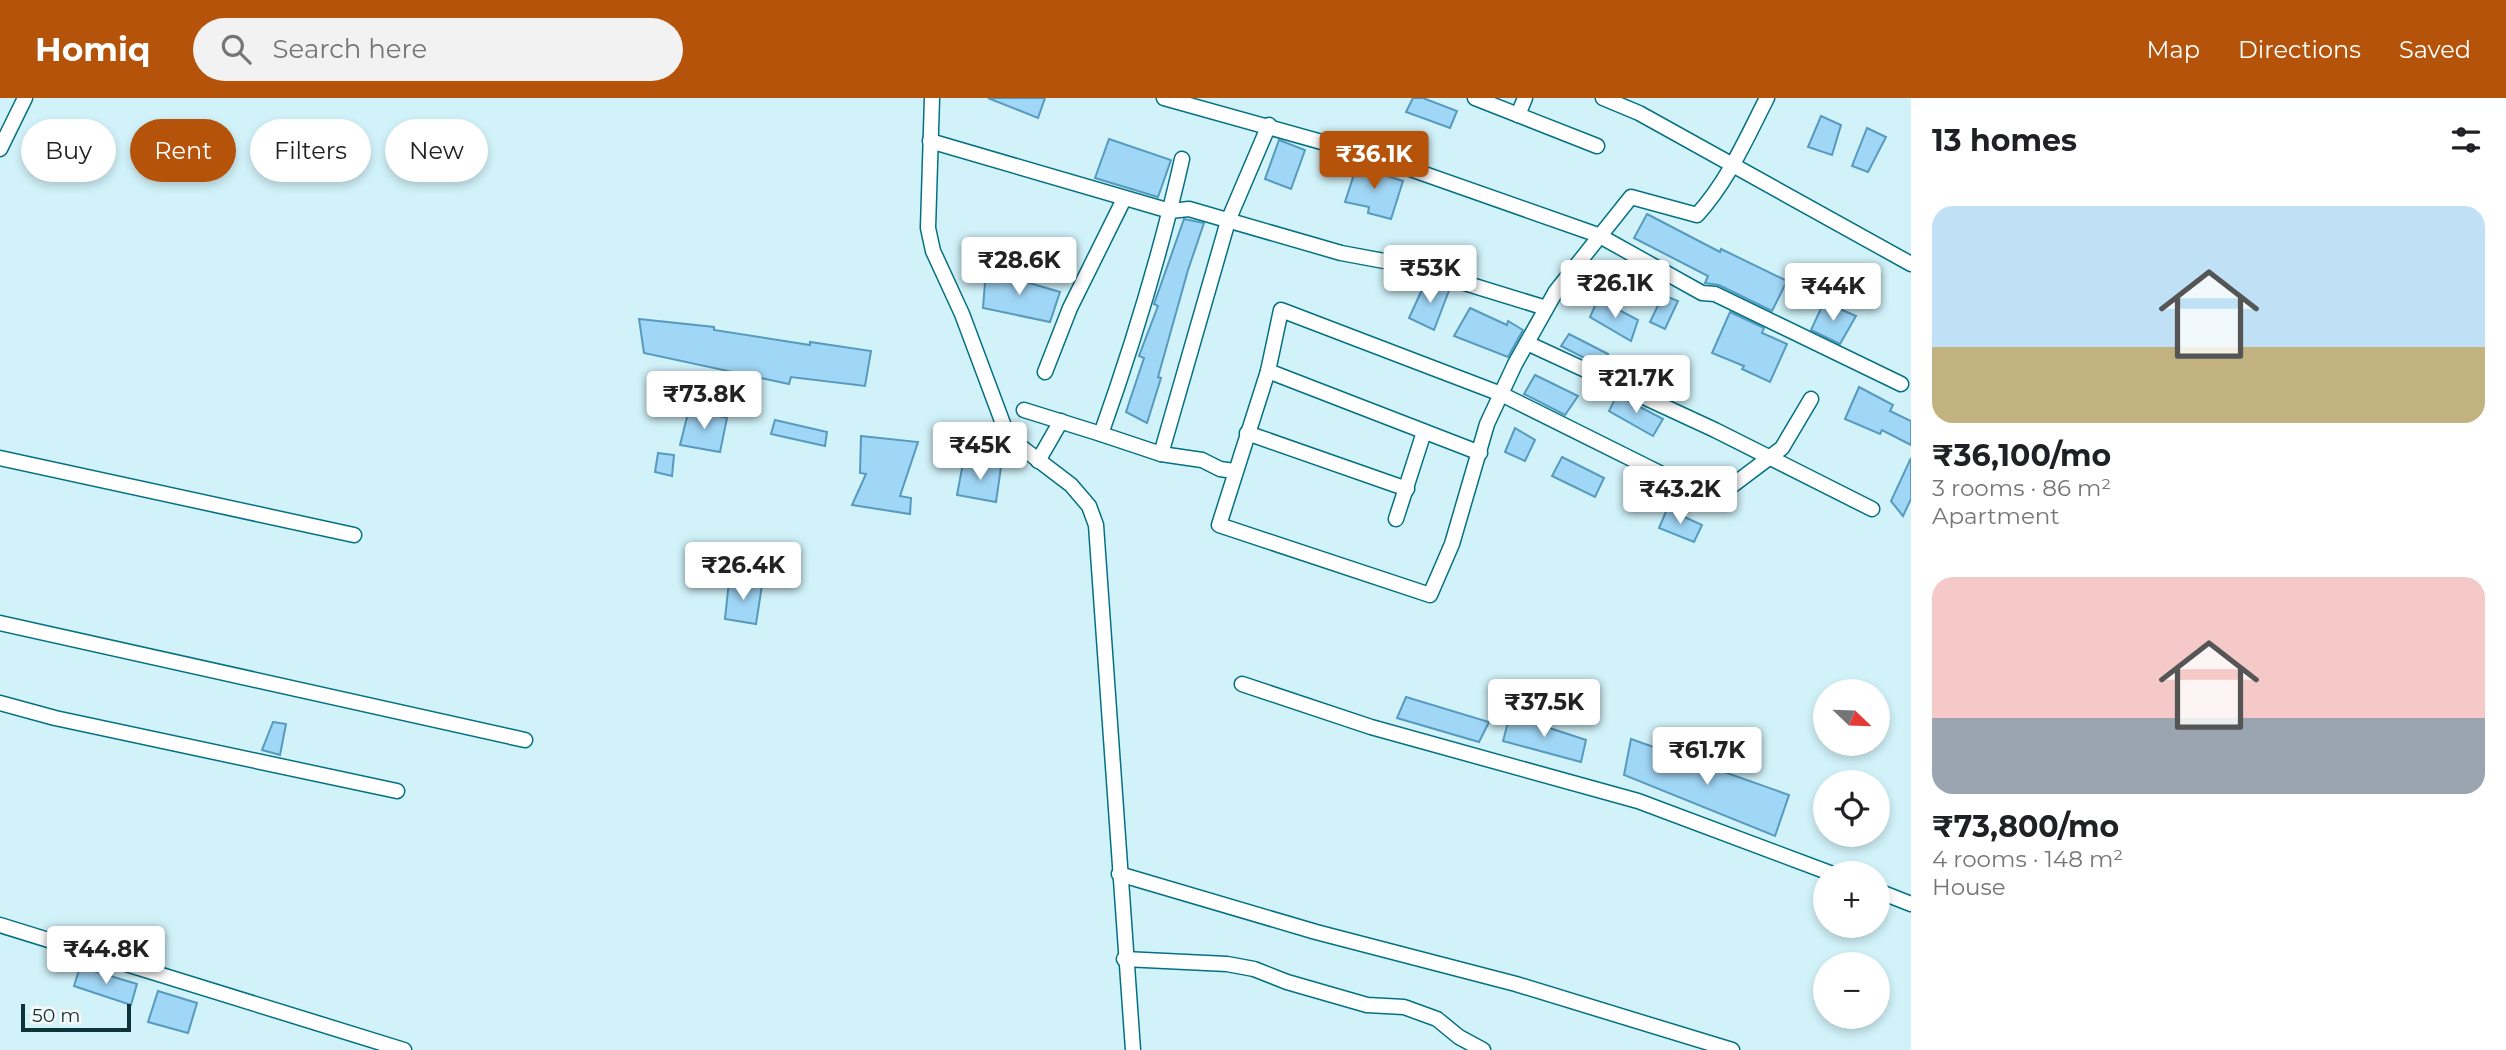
<!DOCTYPE html>
<meta charset="utf-8">
<style>
:root{--surface:#fff;--page:#f2f2f2;--text:#202124;--muted:#757577;--accent:#b45309}
body{margin:0;font-family:Montserrat,sans-serif;background:var(--page);color:var(--text);height:100vh;display:flex;flex-direction:column;font-size:26px;white-space:nowrap}
*{box-sizing:border-box;margin:0}
p{font-size:23px;color:var(--muted)}
.icon{flex:none;width:38px;height:38px;fill:none;stroke:currentColor;stroke-width:2;stroke-linecap:round;stroke-linejoin:round}
.map{position:relative;flex:1;overflow:hidden}
.details{display:flex;flex-direction:column;background:var(--surface);width:595px}
.details>*{flex:none}
.top-card{position:absolute;left:21px;top:21px;width:665px;height:63px;display:flex;gap:14px}
.needle{width:46px;rotate:113deg}
.tools{position:absolute;left:1813px;top:581px;display:grid;gap:14px}
.tools a{display:grid;place-items:center;width:77px;height:77px;border-radius:50%;background:var(--surface);box-shadow:0 4px 10px #0003;font-size:35px}
.scale{position:absolute;left:21px;bottom:18px;width:110px;box-sizing:border-box;padding-left:7px;border:4px solid #0d333b;border-top:0;font-size:19px;line-height:24px;white-space:nowrap;color:#0d333b;-webkit-text-stroke:5px #f8f8f8;paint-order:stroke}
.price{position:absolute;translate:-50% -60px;padding:0 16px;border-radius:7px;background:#fff;color:#222;font-size:23px;line-height:46px;filter:drop-shadow(0 2px 4px #0008)}
.price::after{content:'';position:absolute;left:50%;top:42px;width:21px;height:16px;margin-left:-10px;background:inherit;clip-path:polygon(0 0,100% 0,50% 100%)}
.price.active{background:var(--accent);color:#fff}
ul{padding:0;list-style:none}
li{display:grid;align-content:center;gap:14px;height:371px;padding:0 21px}
li span{display:grid;place-items:center;height:217px;border-radius:21px;color:#555}
li>.icon{margin-inline-start:auto}
span .icon{width:126px;height:126px;fill:#fffc;stroke-width:1}
li b{font-size:30px}
h2{display:flex;justify-content:space-between;align-items:center;height:84px;padding:0 21px;font-size:30px}
.chip{padding:0 24px;border-radius:32px;background:var(--surface);box-shadow:0 4px 10px #0003;font-size:24px;line-height:63px}
.chip.active{background:var(--accent);color:#fff}
header{display:flex;align-items:center;gap:42px;box-sizing:border-box;height:98px;padding:0 35px;background:var(--accent);color:#fff}
header strong{font-size:33px}
nav{display:flex;gap:38px;margin-inline-start:auto;font-size:24px}
.search{width:490px;height:63px;background:var(--page);display:flex;align-items:center;gap:18px;box-sizing:border-box;padding:0 24px;border-radius:38px;color:var(--muted);font-size:26px}
main{display:flex;flex:1;min-height:0}
.map>svg:first-child{display:block}
.building{fill:#a1d7f6;stroke:#569abe;stroke-width:2}
.lines{fill:none;stroke-linecap:round;stroke-linejoin:round}
.street-casing{stroke:#037183;stroke-width:17}
.street{stroke:#fff;stroke-width:14}
</style>
<header>
<strong>Homiq</strong>
<div class="search"><svg class="icon" aria-label="search" viewBox="0 0 24 24"><circle cx="10" cy="10" r="6"/><path d="M15 15l6 6"/></svg>Search here</div>
<nav><a>Map</a><a>Directions</a><a>Saved</a></nav>
</header>
<main>
<div class="map">
<svg width="1911" height="952" viewBox="0 0 1911 952">
<rect width="100%" height="100%" fill="#d1f2f9"/>
<g class="building">
<path d="M988,0H1045L1038,20Z"/>
<path d="M1413,0H1423L1457,13L1450,30L1406,14Z"/>
<path d="M1821,18L1841,27L1832,57L1808,49Z"/>
<path d="M1867,30L1886,39L1868,74L1852,68Z"/>
<path d="M1109,41L1171,62L1158,99L1095,80Z"/>
<path d="M1279,42L1305,52L1291,91L1265,81Z"/>
<path d="M1358,64L1375,69L1374,74L1403,83L1391,121L1368,115L1369,109L1345,104Z"/>
<path d="M1647,116L1720,154L1721,151L1787,183L1772,213L1719,187L1705,185L1708,178L1634,140Z"/>
<path d="M1184,121L1204,125L1188,172L1158,279L1161,280L1147,325L1126,314L1144,260L1139,258L1158,208L1154,206Z"/>
<path d="M986,172L1060,194L1050,224L983,210Z"/>
<path d="M1426,183L1450,190L1434,232L1409,220Z"/>
<path d="M1663,197L1678,203L1665,231L1650,224Z"/>
<path d="M1598,201L1638,222L1631,243L1590,219Z"/>
<path d="M1824,204L1856,218L1840,246L1811,232Z"/>
<path d="M1470,210L1507,227L1508,223L1523,232L1508,259L1454,238Z"/>
<path d="M1730,214L1764,230L1762,235L1787,246L1770,284L1742,271L1744,268L1712,255Z"/>
<path d="M639,221L714,229V232L810,247V244L871,253L865,288L791,279L789,286L644,255Z"/>
<path d="M1569,236L1608,256L1600,268L1561,248Z"/>
<path d="M1535,277L1578,298L1565,317L1524,296Z"/>
<path d="M1859,289L1893,307L1890,313L1911,323V347L1882,332L1880,336L1845,321Z"/>
<path d="M1617,297L1663,321L1653,338L1609,313Z"/>
<path d="M689,311L727,320L720,354L680,347Z"/>
<path d="M775,322L827,334L825,348L771,336Z"/>
<path d="M1515,330L1535,342L1525,363L1505,354Z"/>
<path d="M861,338L918,344L900,398L911,400L910,416L852,407L866,376L860,375Z"/>
<path d="M658,355L674,357L672,378L655,374Z"/>
<path d="M1562,359L1604,380L1595,399L1552,378Z"/>
<path d="M1911,360V401L1903,418L1891,403Z"/>
<path d="M963,365L1001,369L996,404L957,397Z"/>
<path d="M1667,411L1702,427L1694,444L1659,430Z"/>
<path d="M729,483L762,487L756,526L725,521Z"/>
<path d="M1406,599L1489,624L1479,644L1397,620Z"/>
<path d="M1510,617L1586,642L1581,664L1503,643Z"/>
<path d="M273,624L286,626L280,657L262,652Z"/>
<path d="M1631,641L1789,697L1775,738L1624,677Z"/>
<path d="M80,869L137,886L131,907L74,888Z"/>
<path d="M158,893L197,905L188,935L148,924Z"/>
</g>
<g class="lines">
<g class="street-casing">
<g id="street">
<path d="M932,0L928,130L933,153L962,216L1008,339L1071,387L1089,408L1096,427L1133,952"/>
<path d="M1164,0L1379,60L1598,137L1702,195L1715,196L1901,286"/>
<path d="M1475,0L1597,48"/>
<path d="M1603,0L1639,15L1911,166"/>
<path d="M1767,0C1746,41 1728,83 1697,117L1631,99L1556,193L1515,266L1487,326L1452,446L1430,497L1219,427L1268,273L1281,212L1501,296L1704,397L1725,393L1782,350L1811,301"/>
<path d="M1518,17L1525,0"/>
<path d="M930,43L1170,113L1189,111L1341,155L1406,167L1546,210"/>
<path d="M0,51L25,0"/>
<path d="M1182,61C1161,154 1133,246 1101,336L1161,356L1228,123L1269,27"/>
<path d="M1527,245L1715,332L1872,411"/>
<path d="M1268,273L1480,355"/>
<path d="M1045,274L1070,210L1124,101"/>
<path d="M1024,312L1101,336"/>
<path d="M1247,335L1407,391"/>
<path d="M1161,356L1202,362L1220,371L1234,373"/>
<path d="M0,360L354,437"/>
<path d="M1038,363L1061,323"/>
<path d="M1396,421L1424,334"/>
<path d="M0,525L525,642"/>
<path d="M1242,586L1371,629L1638,703L1830,775"/>
<path d="M0,605L55,620L397,693"/>
<path d="M1119,776L1316,834L1516,886L1732,952"/>
<path d="M1878,793L1911,806"/>
<path d="M0,827L404,952"/>
<path d="M1124,861L1227,866L1254,871L1287,884L1367,907L1404,909L1437,921L1459,939L1483,952"/>
</g>
</g>
<use href="#street" class="street"/>
</g>
</svg>
<div class="tools">
<a><svg class="needle" viewBox="-14 -14 28 28"><path d="M0-13l5 13h-10z" fill="#e53935"/><path d="M0 13l5-13h-10z" fill="#757577"/></svg></a>
<a><svg class="icon" aria-label="locate" viewBox="0 0 24 24"><circle cx="12" cy="12" r="6"/><path d="M12 2v4M12 18v4M2 12h4M18 12h4"/></svg></a>
<a>+</a>
<a>−</a>
</div>
<div class="scale">50 m</div>
<b class="price active" style="left:1374px;top:93px">₹36.1K</b>
<b class="price" style="left:1019px;top:199px">₹28.6K</b>
<b class="price" style="left:1430px;top:207px">₹53K</b>
<b class="price" style="left:1615px;top:222px">₹26.1K</b>
<b class="price" style="left:1833px;top:225px">₹44K</b>
<b class="price" style="left:1636px;top:317px">₹21.7K</b>
<b class="price" style="left:704px;top:333px">₹73.8K</b>
<b class="price" style="left:980px;top:384px">₹45K</b>
<b class="price" style="left:1680px;top:428px">₹43.2K</b>
<b class="price" style="left:743px;top:504px">₹26.4K</b>
<b class="price" style="left:1544px;top:641px">₹37.5K</b>
<b class="price" style="left:1707px;top:689px">₹61.7K</b>
<b class="price" style="left:106px;top:888px">₹44.8K</b>
<div class="top-card">
<a class="chip">Buy</a>
<a class="chip active">Rent</a>
<a class="chip">Filters</a>
<a class="chip">New</a>
</div>
</div>
<section class="details">
<h2>13 homes<svg class="icon" aria-label="filters" viewBox="0 0 24 24"><path d="M4 7h16M4 17h16"/><circle cx="9" cy="7" r="2"/><circle cx="15" cy="17" r="2"/></svg></h2>
<ul>
<li><span style="background:linear-gradient(#bfe0f5 65%,#c2b280 0)"><svg class="icon" aria-label="home" viewBox="0 0 24 24"><path d="M3 11l9-7 9 7M6 9v11h12V9"/></svg></span><div><b>₹36,100/mo</b><p>3 rooms · 86 m²</p><p>Apartment</p></div></li>
<li><span style="background:linear-gradient(#f6c9c9 65%,#9aa5b1 0)"><svg class="icon" aria-label="home" viewBox="0 0 24 24"><path d="M3 11l9-7 9 7M6 9v11h12V9"/></svg></span><div><b>₹73,800/mo</b><p>4 rooms · 148 m²</p><p>House</p></div></li>
</ul>
</section>
</main>
